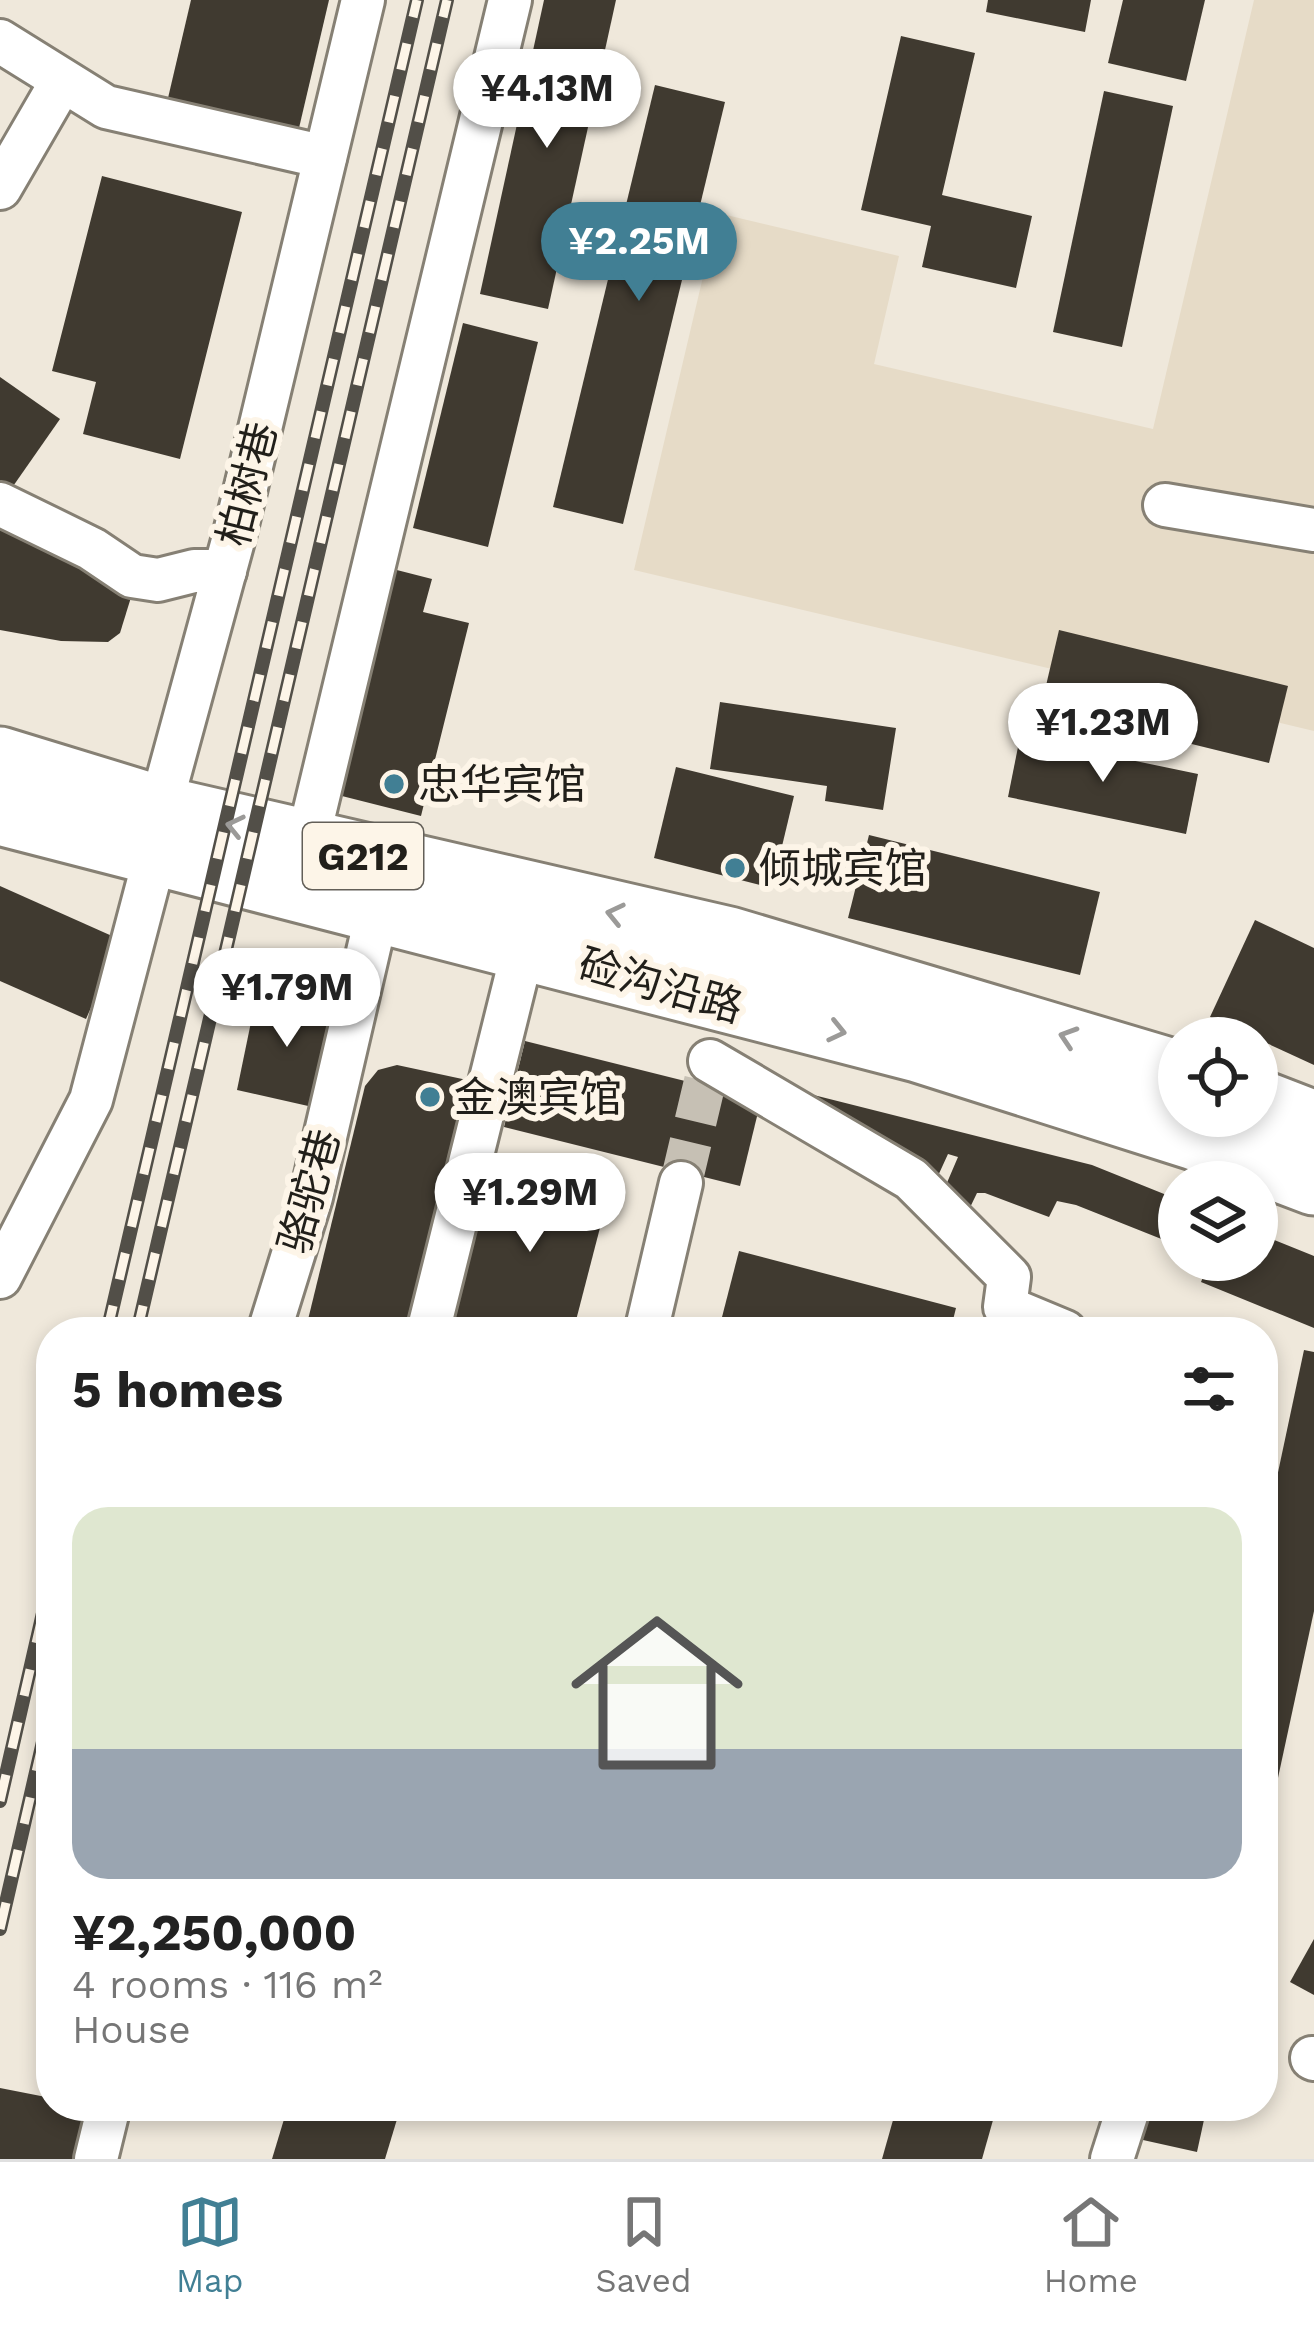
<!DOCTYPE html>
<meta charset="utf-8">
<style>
:root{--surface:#fff;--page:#f2f2f2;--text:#222;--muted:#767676;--line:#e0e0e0;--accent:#417f94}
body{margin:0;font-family:"Work Sans","Noto Sans SC",sans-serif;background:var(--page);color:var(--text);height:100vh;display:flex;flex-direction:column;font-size:45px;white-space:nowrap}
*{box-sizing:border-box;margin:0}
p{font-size:39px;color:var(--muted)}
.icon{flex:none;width:66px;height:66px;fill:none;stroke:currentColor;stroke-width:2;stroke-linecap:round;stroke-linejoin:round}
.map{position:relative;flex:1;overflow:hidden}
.side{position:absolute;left:36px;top:1317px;width:1242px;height:804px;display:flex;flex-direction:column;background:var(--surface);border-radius:48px;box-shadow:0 6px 18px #0003}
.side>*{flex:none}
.fabs{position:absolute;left:1158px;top:1017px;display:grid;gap:24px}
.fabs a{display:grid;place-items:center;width:120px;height:120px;border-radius:50%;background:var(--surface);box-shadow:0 6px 18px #0003;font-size:60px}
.price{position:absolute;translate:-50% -102px;padding:0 27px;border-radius:42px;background:#fff;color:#222;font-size:39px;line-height:78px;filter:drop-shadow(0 3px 6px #0008)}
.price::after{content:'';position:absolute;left:50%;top:72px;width:36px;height:27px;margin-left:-18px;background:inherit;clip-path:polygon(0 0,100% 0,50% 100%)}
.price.on{background:var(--accent);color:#fff}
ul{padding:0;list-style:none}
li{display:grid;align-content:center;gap:24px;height:636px;padding:0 36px}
li span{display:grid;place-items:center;height:372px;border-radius:36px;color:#555}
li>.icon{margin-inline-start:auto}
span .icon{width:216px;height:216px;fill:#fffc;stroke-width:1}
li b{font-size:51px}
h2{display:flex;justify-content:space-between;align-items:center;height:144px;padding:0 36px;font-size:51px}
.tab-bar{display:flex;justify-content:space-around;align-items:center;height:168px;border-top:3px solid var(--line);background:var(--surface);font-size:33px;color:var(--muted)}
.tab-bar a{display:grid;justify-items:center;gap:6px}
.tab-bar .on{color:var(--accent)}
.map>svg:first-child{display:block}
.built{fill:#e6dbc7}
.building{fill:#403a30;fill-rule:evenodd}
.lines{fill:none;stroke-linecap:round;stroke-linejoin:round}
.minor-tunnel{stroke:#c6c0b4;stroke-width:42;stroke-dasharray:42 21;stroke-linecap:butt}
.minor-casing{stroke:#868074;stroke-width:48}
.highway-casing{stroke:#868074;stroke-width:69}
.minor{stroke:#fff;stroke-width:42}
.highway{stroke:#fff;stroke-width:63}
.rail-casing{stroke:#524f48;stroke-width:14}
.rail{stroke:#fdf5e8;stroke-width:9;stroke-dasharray:27;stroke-linecap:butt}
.oneway{stroke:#9b9a98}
.poi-dot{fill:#417f94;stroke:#fdf5e8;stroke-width:4.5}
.labels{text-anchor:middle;stroke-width:12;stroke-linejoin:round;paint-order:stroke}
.shield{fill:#fdf5e8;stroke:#635f58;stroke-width:3}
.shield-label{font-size:39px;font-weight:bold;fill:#211f1a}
.street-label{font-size:42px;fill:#211f1a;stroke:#fdf5e8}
.poi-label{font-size:42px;fill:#211f1a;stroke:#fdf5e8;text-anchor:start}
</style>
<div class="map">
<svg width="1314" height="2159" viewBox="0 0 1314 2159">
<rect width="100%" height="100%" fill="#efe8db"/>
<path class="built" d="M1254,0H1314V731L634,570L718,213L899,256L874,364L1153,429Z"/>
<g class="building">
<path d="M191,0H329L299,128L168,98Z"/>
<path d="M544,0H616L548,309L480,294Z"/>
<path d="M988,0H1091L1085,32L986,12Z"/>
<path d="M1123,0H1205L1186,81L1108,63Z"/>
<path d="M901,36L975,53L942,195L1032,216L1016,288L922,267L931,226L861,210Z"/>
<path d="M655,85L725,102L623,524L553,507Z"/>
<path d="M1104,91L1173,106L1122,347L1053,332Z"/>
<path d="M102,176L242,212L180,459L83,434L96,382L52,371Z"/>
<path d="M463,323L538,342L488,547L413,528Z"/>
<path d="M0,377L60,419L9,492L0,486Z"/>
<path d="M0,512L132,594L120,633L108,642L61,641L0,630Z"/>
<path d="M389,568L432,579L423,612L469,623L421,816L334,794Z"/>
<path d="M1059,630L1288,686L1269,763L1041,707Z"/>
<path d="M720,702L896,728L883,810L825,801L827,786L710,769Z"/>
<path d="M1020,737L1198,774L1186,834L1008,797Z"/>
<path d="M676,767L794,796L772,888L654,858Z"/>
<path d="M869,835L1100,892L1080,975L848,918Z"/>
<path d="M0,886L121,940L86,1019L0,981Z"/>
<path d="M1255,920L1314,948V1065L1210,1017Z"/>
<path d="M257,993L337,1010L317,1108L237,1090Z"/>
<path d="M525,1041L761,1100L740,1186L504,1127Z"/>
<path d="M397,1065L467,1080L406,1332H305L365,1086L378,1070Z"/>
<path d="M762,1082L1092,1165L1179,1200V1246L1076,1205L1057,1201L1049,1217L985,1193H977L963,1222ZM948,1154L958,1157L946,1185L937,1178Z"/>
<path d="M494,1164L609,1193L573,1332H450Z"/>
<path d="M1257,1233L1314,1256V1328L1201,1282L1210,1260H1257Z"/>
<path d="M739,1251L956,1308L950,1332H763L721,1321Z"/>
<path d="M1304,1350L1314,1352V1611L1265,1838L1263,1543Z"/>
<path d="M1314,1939V1995L1290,1982Z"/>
<path d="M0,2088L51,2098V2106H87L76,2159H0Z"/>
<path d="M288,2106H401L385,2159H272Z"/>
<path d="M897,2106H997L982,2159H882Z"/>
<path d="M1141,2106H1207L1197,2152L1134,2138Z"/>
</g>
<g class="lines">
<path class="minor-tunnel" d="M681,1183L707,1073"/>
<g class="minor-casing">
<g id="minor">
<path d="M0,41L106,107L325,157"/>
<path d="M0,188L62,81"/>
<path d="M0,504L92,549L132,576L158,580L194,571H225"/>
<path d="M1165,505L1314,530"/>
<path d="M160,808L234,537L363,0"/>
<path d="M307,843L510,0"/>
<path d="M710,1061L911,1179L1009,1277L1005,1307L1065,1332"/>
<path d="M0,1277L91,1100L156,853"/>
<path d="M269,1332L311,1197L378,909"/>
<path d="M428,1332L524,946"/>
<path d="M646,1332L681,1183"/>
<path d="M1312,2058L1314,2059"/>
<path d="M96,2159L109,2106"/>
<path d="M1112,2159L1129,2106"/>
</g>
</g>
<g class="highway-casing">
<g id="highway">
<path d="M0,759L160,808L729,939L1179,1073"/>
<path d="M0,813L918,1050L1195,1138L1314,1183"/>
<path d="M1257,1101L1314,1123"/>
</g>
</g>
<use href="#minor" class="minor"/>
<use href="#highway" class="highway"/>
<g class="rail-casing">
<g id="rail">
<path d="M107,1332L417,0"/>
<path d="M137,1332L447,0"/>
<path d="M0,1801L51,1578"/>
<path d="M0,1929L51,1707"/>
</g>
</g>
<use href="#rail" class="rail"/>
</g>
<defs><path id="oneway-chevron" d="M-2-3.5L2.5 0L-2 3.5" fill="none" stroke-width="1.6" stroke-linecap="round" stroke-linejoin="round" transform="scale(3)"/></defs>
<g class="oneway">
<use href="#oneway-chevron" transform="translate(235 826) rotate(-167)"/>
<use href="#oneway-chevron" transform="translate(615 914) rotate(-167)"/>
<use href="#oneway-chevron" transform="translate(837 1031) rotate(13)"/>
<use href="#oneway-chevron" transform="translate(1068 1037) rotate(-162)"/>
</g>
<g class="poi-dot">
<circle cx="394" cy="784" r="12"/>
<circle cx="735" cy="868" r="12"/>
<circle cx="430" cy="1097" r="12"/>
</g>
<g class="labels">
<rect class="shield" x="303" y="823" width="120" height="66" rx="9"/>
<g class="shield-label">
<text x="363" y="870">G212</text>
</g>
<g class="street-label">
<text transform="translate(247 484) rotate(-76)" y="15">柏树巷</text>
<text transform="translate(661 985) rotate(16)" y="15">硷沟沿路</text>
<text transform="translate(309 1191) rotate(-75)" y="15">骆驼巷</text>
</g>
<g class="poi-label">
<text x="418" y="799">忠华宾馆</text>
<text x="759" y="883">倾城宾馆</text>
<text x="454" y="1112">金澳宾馆</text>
</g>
</g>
</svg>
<div class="fabs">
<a><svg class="icon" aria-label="locate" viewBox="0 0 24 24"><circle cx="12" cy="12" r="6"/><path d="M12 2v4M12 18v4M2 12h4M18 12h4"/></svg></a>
<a><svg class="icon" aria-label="layers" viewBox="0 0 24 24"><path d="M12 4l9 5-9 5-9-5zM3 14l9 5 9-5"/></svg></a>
</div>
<b class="price" style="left:547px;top:151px">¥4.13M</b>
<b class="price on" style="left:639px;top:304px">¥2.25M</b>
<b class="price" style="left:1103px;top:785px">¥1.23M</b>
<b class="price" style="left:287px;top:1050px">¥1.79M</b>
<b class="price" style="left:530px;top:1255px">¥1.29M</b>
<section class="side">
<h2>5 homes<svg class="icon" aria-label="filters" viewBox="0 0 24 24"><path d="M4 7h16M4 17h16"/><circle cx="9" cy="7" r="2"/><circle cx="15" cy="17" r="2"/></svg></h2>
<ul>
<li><span style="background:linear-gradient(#dfe7d0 65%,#9aa5b1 0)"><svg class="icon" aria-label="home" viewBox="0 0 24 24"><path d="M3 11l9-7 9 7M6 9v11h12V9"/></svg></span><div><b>¥2,250,000</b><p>4 rooms · 116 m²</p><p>House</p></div></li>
</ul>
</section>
</div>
<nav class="tab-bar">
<a class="on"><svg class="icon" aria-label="map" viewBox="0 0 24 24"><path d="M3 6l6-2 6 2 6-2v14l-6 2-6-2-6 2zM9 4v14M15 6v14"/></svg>Map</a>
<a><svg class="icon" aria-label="saved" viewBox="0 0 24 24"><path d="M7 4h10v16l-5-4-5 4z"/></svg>Saved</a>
<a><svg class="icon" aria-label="home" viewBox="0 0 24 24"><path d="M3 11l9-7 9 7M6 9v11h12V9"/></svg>Home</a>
</nav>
